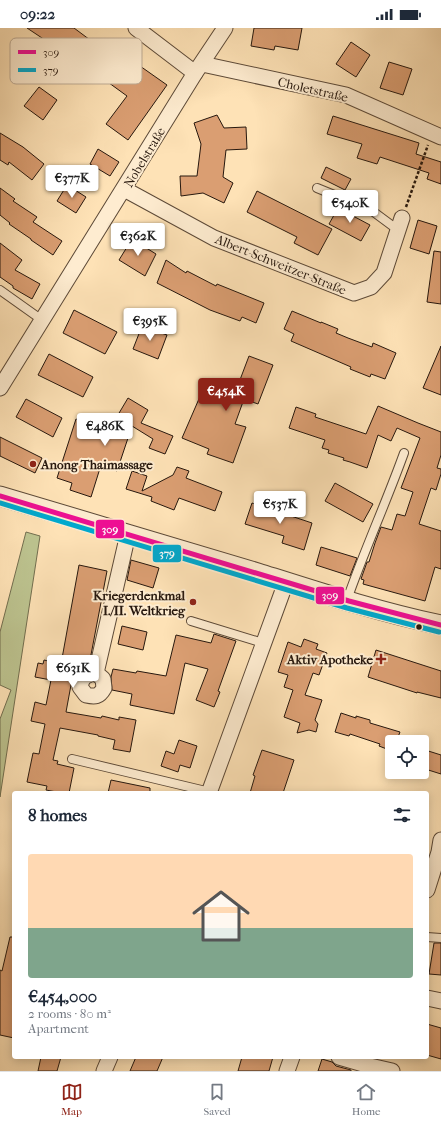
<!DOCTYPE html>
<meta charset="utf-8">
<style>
:root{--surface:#fff;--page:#f6f6f7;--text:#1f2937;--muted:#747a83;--line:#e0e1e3;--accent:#8f2418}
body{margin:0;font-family:"IM FELL French Canon",serif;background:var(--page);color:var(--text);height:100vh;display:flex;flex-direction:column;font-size:15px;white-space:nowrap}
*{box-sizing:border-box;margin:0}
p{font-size:13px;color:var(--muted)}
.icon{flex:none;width:22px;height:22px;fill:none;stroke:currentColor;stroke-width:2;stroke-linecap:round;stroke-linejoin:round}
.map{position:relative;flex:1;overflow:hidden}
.details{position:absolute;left:12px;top:763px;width:417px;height:268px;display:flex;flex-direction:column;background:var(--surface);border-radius:4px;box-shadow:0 2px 10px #0003}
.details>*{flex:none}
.buttons{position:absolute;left:385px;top:707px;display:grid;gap:8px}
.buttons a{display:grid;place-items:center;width:44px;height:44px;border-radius:4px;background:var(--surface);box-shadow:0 2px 10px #0003;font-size:20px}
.price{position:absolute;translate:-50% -34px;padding:0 9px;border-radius:4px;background:#fff;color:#222;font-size:13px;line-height:26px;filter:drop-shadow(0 1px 2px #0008)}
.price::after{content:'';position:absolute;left:50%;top:24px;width:12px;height:9px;margin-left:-6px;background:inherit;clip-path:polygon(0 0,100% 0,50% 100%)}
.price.on{background:var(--accent);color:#fff}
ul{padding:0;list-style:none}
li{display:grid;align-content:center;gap:8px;height:212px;padding:0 16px}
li+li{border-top:1px solid var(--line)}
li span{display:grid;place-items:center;height:124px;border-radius:4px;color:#555}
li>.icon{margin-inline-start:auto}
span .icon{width:72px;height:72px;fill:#fffc;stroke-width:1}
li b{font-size:17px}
h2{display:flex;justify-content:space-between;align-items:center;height:48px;padding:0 16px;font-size:17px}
.status{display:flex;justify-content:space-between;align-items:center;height:28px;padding:0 20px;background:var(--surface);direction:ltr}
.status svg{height:11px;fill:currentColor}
.menu{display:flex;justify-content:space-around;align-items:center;height:56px;border-top:1px solid var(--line);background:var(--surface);font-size:11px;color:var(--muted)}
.menu a{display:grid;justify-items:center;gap:2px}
.menu .on{color:var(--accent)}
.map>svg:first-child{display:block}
.green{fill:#bdc490;stroke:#726e4f}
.building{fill:#da9e72;stroke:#27180e}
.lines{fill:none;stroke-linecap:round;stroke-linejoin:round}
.service-casing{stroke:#5d4a38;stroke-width:10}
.minor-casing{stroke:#5d4a38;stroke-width:17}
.tertiary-casing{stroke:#5d4a38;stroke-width:21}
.path{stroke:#27180e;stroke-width:2.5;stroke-dasharray:3 2;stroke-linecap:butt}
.service{stroke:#feecd0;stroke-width:8}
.minor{stroke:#feecd0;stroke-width:15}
.tertiary{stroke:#feecd0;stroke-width:19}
.bus-1-casing{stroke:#feecd0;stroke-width:8}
.bus-2-casing{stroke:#feecd0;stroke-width:8}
.bus-1{stroke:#ee0f93;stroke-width:5}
.bus-2{stroke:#00a9ce;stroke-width:5}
.poi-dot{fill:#8f2418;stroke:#feecd0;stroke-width:1.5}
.bus-dot{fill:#27180e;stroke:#feecd0;stroke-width:1.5}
.labels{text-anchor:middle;stroke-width:4;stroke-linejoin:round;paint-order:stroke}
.street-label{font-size:13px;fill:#27180e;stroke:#feecd0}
.poi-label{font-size:13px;font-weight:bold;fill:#27180e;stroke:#feecd0;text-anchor:end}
.key{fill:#feecd0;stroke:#beac96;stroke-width:1}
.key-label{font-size:11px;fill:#27180e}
.line-badge{stroke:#feecd0;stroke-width:1.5}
.badge-label{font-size:11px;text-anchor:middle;font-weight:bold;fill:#fff}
</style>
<div class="status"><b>09:22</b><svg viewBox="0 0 49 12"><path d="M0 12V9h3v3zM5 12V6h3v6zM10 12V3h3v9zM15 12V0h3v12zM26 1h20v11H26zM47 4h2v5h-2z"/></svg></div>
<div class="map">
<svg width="441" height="1043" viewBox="0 0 441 1043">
<rect width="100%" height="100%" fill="#fee2b6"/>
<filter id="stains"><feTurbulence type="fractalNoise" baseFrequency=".005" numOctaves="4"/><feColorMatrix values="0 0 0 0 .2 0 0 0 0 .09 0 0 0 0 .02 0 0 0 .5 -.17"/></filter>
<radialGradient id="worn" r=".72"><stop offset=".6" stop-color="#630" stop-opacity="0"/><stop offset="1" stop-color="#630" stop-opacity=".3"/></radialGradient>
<path class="green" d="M26,504L40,508L0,769V691L11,662L0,657V604Z"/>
<g class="building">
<path d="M27,0H74L117,32L124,24L141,36L140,38L167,57L128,112L106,96L127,68L61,20L60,22Z"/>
<path d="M254,0H302L298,22L275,18L274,22L251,18Z"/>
<path d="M351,14L370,27L356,49L336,36Z"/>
<path d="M389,34L412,41L403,67L380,60Z"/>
<path d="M39,59L57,72L43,92L24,78Z"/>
<path d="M217,87L224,100L246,99L247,121L226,122L223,149L233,155L224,175L203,165L181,168L180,148H197L201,116L194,95Z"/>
<path d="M333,88L419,115L416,126L441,134V156L427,151L429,145L380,129L377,136L357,130L362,116L327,106Z"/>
<path d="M0,105L23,119L44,136L32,152L9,134L8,137L0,132Z"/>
<path d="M98,121L119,134L110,148L90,136Z"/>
<path d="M326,139L351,151L345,162L321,150Z"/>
<path d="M67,157L86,169L76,185L57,173Z"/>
<path d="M0,160L15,171L13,173L37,189L33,194L62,213L53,227L31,212V211L9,196L10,195L0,187Z"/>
<path d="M257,163L332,201L318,227L294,215L297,209L247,184Z"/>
<path d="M338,180L370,197L361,213L329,196Z"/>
<path d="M418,192L437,198L429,226L410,220Z"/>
<path d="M132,211L156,226L145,248L119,232Z"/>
<path d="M0,215L22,232L15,242L40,256L32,271L13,260V258L0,249Z"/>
<path d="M434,223L441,224V276L427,274Z"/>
<path d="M166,232L186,245L187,243L216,258L217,256L264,275L256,295L242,289L240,293L210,282L157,255Z"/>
<path d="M74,282L117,304L105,326L63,305Z"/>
<path d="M292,283L321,295V294L338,301L336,305L348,310L372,319L373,315L396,325L385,351L371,346L370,349L350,341L351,339L291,313L294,306L284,301Z"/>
<path d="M142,298L167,307L158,331L133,321Z"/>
<path d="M441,318V367L423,360Z"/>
<path d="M49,326L93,349L83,369L38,347Z"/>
<path d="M249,328L273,337L258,376L244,371L235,396L246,399L233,435L207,426L209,421L182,410L205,357L225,365L226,362L235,365Z"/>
<path d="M128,370L148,382L141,395L173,408L165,426L149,420L153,411L132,398L117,443L101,437L91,469L70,462L72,455L57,450L76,391L109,402Z"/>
<path d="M26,371L62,390L53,409L16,389Z"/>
<path d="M378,378L418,395L441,404V427L437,440L441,441V446L436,462L431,460L419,496L441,503V541L435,539L425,573L363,556L364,552L361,551L367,534H369L375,515L381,499L392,502L397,486L405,488L413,464L401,460L420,410L397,400L391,413L378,407L367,440L350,434L343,432L344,430L328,425L329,422L322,420L325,412L289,400L296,379L316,386L315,389L366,406Z"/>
<path d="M0,409L42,430L35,445L0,428Z"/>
<path d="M177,439L189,443L186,450L222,464L215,483L179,470L174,482L151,473L152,469L126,461L132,443L147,448L142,463L173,447Z"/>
<path d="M335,455L373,476L363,494L325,473Z"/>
<path d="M252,475L312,495L304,522L282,515L284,508L245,496Z"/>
<path d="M321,519L357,530L350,548L316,537Z"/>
<path d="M131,532L159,540L153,560L127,552Z"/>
<path d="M79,537L107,543L90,632L76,630L66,684L101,690L102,688L119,692V689L136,692L130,724L113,721L115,712L98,708V707L60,700L53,732L58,733L57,736L74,740L69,765H62L46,762L47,758L27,754L33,725L39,726L45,696L31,693L35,674L46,677L51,652L35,649L38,635L43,636L44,632L61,636Z"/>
<path d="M122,598L147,604L143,622L118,616Z"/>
<path d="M214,606L236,613L218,663L220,664L214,679L196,672L208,641L185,635L174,686L130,677L132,666L112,662L111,649L113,641L136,645L137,643L166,648L176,607L211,615Z"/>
<path d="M304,611L318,616L316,621L327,625L319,647L313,645L305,667L322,672L315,692L318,696L316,704L309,702L297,705L300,695L284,689L293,662L284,659L288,647L278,644L288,614L301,619Z"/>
<path d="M376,622L441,643V670L417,664V665L368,649Z"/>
<path d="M341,685L356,690V688L370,692V695L400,704L396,714H392V723L379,718L380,716L350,706L349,708L335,704Z"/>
<path d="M179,712L197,718L190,740L180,737L178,744L161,738L166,723L174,726Z"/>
<path d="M422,721L441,727V746L422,740Z"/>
<path d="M262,722L294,732L283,765H250L255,748L253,747Z"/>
<path d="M111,752L150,760V765H108Z"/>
<path d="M10,909H14V1010L0,1007V942L2,943Z"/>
<path d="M434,915H441V947L429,946Z"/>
<path d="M427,996L441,1000V1031L427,1027Z"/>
<path d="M41,1029H61L57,1043H38Z"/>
<path d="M136,1029H163L157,1043H130Z"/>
<path d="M242,1029H273L269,1043H238Z"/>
<path d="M322,1031L332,1034L336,1038L351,1042V1043H318Z"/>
</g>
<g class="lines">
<g class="service-casing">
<g id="service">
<path d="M317,160L371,182L398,202"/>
<path d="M0,262L42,292"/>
<path d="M347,572C364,523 386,475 404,425"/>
<path d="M191,593L263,615"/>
<path d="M72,731L210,764"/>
<path d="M427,909L441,910"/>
</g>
</g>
<g class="minor-casing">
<g id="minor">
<path d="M136,0L195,45"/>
<path d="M202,36L346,67L441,109"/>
<path d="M124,161L214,210L354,265L371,259L384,245L402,190"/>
<path d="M0,360L195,45L225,0"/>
<path d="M96,645L103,651L104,660C99,669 95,669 86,667L80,659C82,649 85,647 96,645L128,506"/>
<path d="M209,765L286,554"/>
<path d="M427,862L439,824L441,812"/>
<path d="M427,970L441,973"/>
<path d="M339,1029L370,1038L392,1043"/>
<path d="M104,1043L110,1029"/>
<path d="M287,1043L292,1029"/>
</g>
</g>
<g class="tertiary-casing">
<path id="tertiary" d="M0,468C86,494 172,519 258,545C318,564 379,584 441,597"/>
</g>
<path class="path" d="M406,179L428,117"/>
<use href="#service" class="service"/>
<use href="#minor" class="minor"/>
<use href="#tertiary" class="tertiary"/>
<g class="bus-1-casing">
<path id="bus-1" d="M0,468L349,573L441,597"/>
</g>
<g class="bus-2-casing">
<path id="bus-2" d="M0,475L347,580L439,604"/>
</g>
<use href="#bus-1" class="bus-1"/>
<use href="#bus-2" class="bus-2"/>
</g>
<g class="poi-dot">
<circle cx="33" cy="436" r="4"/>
<circle cx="193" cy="574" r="4"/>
<path d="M379 625h4v4h4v4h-4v4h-4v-4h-4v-4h4z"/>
</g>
<circle class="bus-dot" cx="419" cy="599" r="3.5"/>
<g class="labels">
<g class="street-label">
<text transform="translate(313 61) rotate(13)" y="5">Choletstraße</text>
<text transform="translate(144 129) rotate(-59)" y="5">Nobelstraße</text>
<text transform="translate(281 236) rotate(22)" y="5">Albert-Schweitzer-Straße</text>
</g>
<g class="poi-label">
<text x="41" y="441" text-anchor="start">Anong Thaimassage</text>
<text x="185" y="572">Kriegerdenkmal<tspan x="185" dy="15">I./II. Weltkrieg</tspan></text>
<text x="373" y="636">Aktiv Apotheke</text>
</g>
</g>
<rect x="10" y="10" width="132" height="46" rx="6" class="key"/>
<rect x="18" y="22" width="18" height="4" fill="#ee0f93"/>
<rect x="18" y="40" width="18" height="4" fill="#00a9ce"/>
<g class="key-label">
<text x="43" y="28">309</text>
<text x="43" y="46">379</text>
</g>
<g class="line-badge">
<rect x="95" y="491" width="30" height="20" rx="4" fill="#ee0f93"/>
<rect x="152" y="516" width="30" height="19" rx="4" fill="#00a9ce"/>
<rect x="315" y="558" width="30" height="19" rx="4" fill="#ee0f93"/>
</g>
<g class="badge-label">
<text x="110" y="505">309</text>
<text x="167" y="529">379</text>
<text x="330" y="571">309</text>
</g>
<rect width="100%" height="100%" filter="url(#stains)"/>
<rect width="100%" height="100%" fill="url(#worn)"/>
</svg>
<div class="buttons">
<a><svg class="icon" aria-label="locate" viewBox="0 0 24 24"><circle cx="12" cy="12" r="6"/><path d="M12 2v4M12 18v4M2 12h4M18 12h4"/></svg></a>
</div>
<b class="price" style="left:72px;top:171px">€377K</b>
<b class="price" style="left:350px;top:196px">€540K</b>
<b class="price" style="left:138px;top:229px">€362K</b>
<b class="price" style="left:150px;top:314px">€395K</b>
<b class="price on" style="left:226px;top:384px">€454K</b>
<b class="price" style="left:105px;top:419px">€486K</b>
<b class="price" style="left:280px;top:497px">€537K</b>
<b class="price" style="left:73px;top:661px">€631K</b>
<section class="details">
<h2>8 homes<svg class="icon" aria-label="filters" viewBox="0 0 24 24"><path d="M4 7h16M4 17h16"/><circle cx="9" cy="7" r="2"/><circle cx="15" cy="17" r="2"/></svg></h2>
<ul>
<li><span style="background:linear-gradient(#ffd9b3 60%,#7fa58c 0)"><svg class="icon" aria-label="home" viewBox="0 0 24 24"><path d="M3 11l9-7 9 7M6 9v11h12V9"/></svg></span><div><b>€454,000</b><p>2 rooms · 80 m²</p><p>Apartment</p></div></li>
</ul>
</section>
</div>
<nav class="menu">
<a class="on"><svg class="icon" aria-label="map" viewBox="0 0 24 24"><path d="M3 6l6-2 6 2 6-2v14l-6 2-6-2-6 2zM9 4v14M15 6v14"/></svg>Map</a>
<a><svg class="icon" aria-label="saved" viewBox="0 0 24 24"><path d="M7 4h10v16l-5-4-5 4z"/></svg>Saved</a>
<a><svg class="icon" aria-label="home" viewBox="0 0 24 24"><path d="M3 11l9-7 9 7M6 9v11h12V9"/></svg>Home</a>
</nav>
